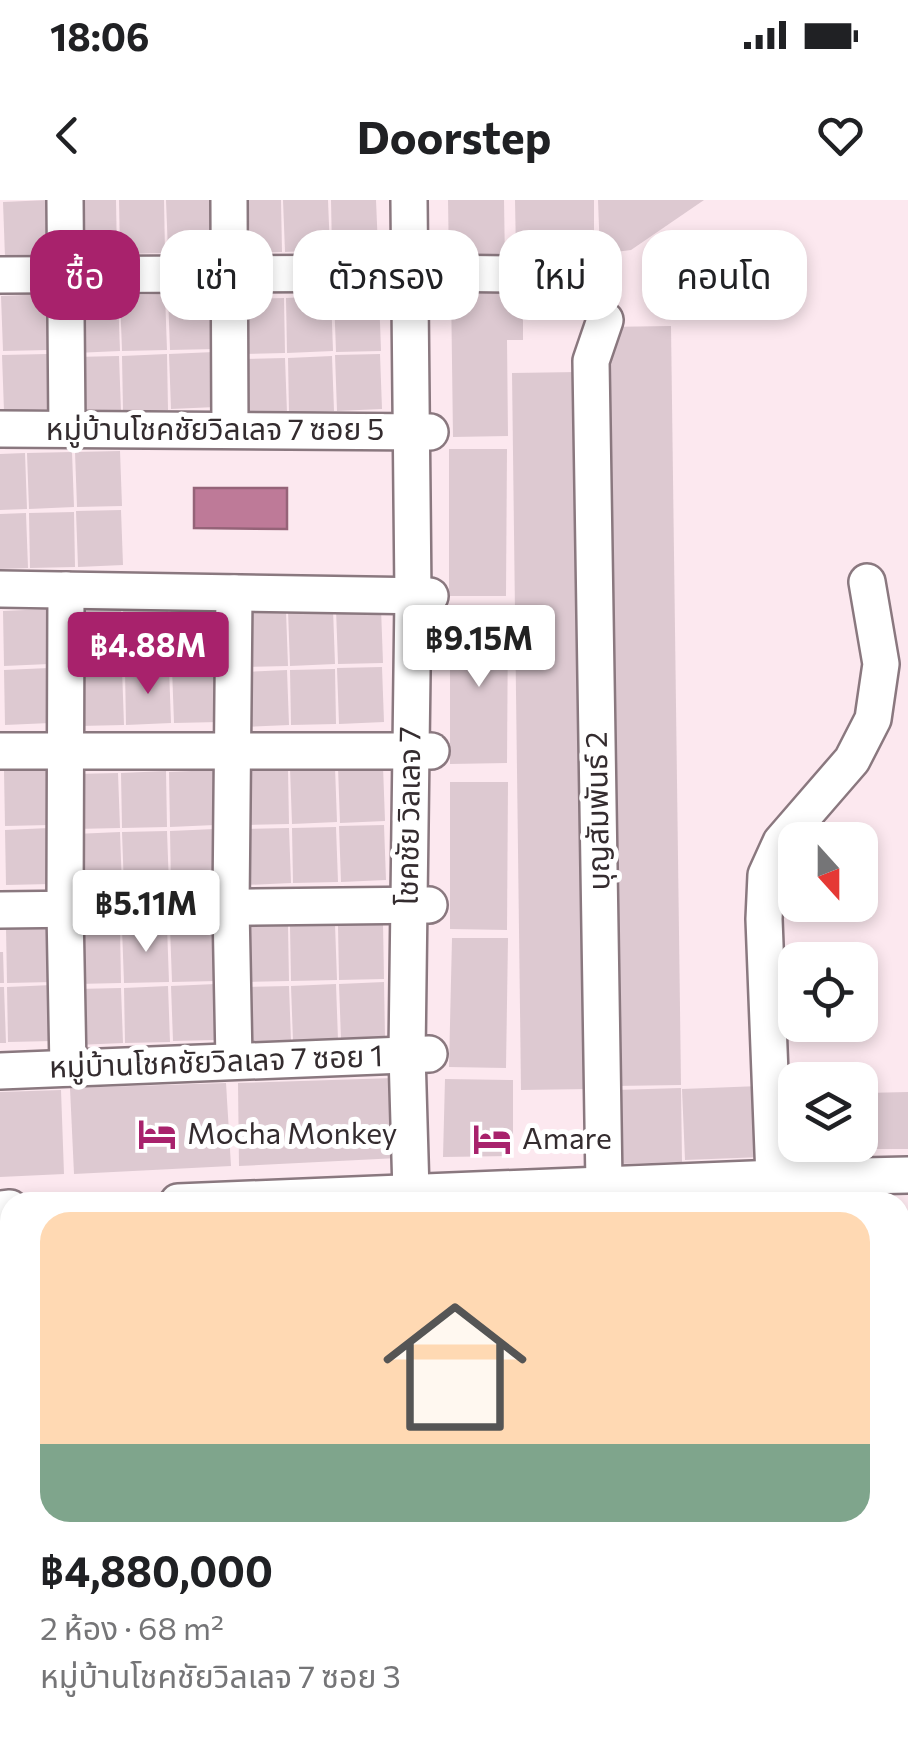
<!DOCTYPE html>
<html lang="th">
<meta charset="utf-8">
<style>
:root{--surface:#fff;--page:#f2f2f2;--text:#202124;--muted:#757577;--line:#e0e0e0;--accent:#a8226c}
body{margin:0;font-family:Commissioner,"Noto Sans Thai",sans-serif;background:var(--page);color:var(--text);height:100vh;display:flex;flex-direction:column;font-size:38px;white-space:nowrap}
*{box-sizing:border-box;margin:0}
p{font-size:32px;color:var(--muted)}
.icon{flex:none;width:55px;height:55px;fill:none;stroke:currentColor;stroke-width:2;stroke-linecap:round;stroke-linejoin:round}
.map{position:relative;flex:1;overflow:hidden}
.panel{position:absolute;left:0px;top:992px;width:910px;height:552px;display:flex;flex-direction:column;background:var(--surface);border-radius:30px 30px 0 0;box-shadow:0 5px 15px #0003}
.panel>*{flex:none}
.banner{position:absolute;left:30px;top:30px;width:850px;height:90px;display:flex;gap:20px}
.needle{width:65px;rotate:159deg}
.fabs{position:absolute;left:778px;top:622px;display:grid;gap:20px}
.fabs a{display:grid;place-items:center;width:100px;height:100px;border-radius:20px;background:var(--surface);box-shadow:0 5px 15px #0003;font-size:50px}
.price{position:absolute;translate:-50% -85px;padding:0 22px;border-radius:10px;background:#fff;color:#222;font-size:32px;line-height:65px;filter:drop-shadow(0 2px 5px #0008)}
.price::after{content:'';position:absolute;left:50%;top:60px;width:30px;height:22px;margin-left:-15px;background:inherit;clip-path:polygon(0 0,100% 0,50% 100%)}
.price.current{background:var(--accent);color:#fff}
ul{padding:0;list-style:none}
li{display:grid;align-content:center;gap:20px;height:530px;padding:0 40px}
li+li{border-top:2px solid var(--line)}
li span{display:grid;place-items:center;height:310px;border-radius:30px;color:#555}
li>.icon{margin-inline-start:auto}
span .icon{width:180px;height:180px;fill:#fffc;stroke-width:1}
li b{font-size:42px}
.tag{padding:0 35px;border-radius:30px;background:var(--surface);box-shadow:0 5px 15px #0003;font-size:35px;line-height:90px}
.tag.current{background:var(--accent);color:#fff}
.status{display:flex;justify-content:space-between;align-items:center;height:70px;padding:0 50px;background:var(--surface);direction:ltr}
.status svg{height:28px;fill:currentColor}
header{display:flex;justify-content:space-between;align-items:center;height:130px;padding:0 40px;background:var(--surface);font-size:45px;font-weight:700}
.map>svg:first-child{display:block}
.green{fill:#edbfd1}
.water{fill:#be7a98;stroke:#956378;stroke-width:2.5}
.building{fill:#ddc9d1}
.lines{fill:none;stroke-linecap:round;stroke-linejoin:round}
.minor-casing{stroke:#8a787f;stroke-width:40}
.minor{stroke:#fff;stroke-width:35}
.labels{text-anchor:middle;stroke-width:10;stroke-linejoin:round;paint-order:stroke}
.street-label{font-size:30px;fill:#342c2f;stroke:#fff}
.poi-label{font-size:30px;fill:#342c2f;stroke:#fff;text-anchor:start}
</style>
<div class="status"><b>18:06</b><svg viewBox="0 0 49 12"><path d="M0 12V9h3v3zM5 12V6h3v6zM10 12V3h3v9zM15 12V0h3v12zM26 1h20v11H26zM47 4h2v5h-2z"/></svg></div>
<header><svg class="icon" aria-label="back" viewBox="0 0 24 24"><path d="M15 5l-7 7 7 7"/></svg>Doorstep<svg class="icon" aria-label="heart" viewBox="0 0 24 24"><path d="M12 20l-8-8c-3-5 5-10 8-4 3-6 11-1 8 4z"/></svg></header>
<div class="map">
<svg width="908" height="1544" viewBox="0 0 908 1544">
<rect width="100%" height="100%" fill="#fce8ef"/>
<path class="green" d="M900,1184H908V1544L900,1535Z"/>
<path class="water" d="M194,288H287V329L194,328Z"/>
<g class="building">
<path d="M48,0L50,56L5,57L3,2Z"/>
<path d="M71,0H116L117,54L73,56Z"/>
<path d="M119,0H164L165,53L120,54Z"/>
<path d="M166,0H211L212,51L168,52Z"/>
<path d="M236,0H281L282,52L237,53Z"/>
<path d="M283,0H328L330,50L285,52Z"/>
<path d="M331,0H376L378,48L332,50Z"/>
<path d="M448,0H504L505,63L449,64Z"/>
<path d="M515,0H594V53L516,54Z"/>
<path d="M598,0H704L631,50L600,54Z"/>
<path d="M523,85V140H507L508,236L453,237L451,87Z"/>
<path d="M213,93L215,149L170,150L168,95Z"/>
<path d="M46,94L48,150L3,151L1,96Z"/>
<path d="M165,94L167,150L122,151L120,96Z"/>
<path d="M379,95L381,151L336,152L334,97Z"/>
<path d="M118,96L120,151L75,153L73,97Z"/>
<path d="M331,96L333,151L287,153L286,98Z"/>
<path d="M284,98L285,153L240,154L239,99Z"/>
<path d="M671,126L681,885L614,886L604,127Z"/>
<path d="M214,152L216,207L171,209L169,154Z"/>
<path d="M47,154L48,209L4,211L2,155Z"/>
<path d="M167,154L168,210L123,211L122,156Z"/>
<path d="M380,154L382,209L337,211L335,155Z"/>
<path d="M119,156L121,211L76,213L74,157Z"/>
<path d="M332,156L334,211L289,213L288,158Z"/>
<path d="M285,158L287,213L241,214L240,159Z"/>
<path d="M578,172L588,889L521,890L512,173Z"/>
<path d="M449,249H507L506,396H449Z"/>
<path d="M120,251L122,306L77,307L75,252Z"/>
<path d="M72,252L74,307L29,309L27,253Z"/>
<path d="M25,253L27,309L0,310V254Z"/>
<path d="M121,310L123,365L78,367L76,311Z"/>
<path d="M74,312L75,367L30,368L29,313Z"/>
<path d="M26,313L28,368L0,369V314Z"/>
<path d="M216,407L217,462L173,464L171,409Z"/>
<path d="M168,408L170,464L125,465L123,410Z"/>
<path d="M381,408L383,463L338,464L336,409Z"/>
<path d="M48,409L49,464L4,466L3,411Z"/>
<path d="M333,409L335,464L290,466L288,410Z"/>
<path d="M121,410L123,465L77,467L76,411Z"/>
<path d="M286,411L288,466L243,467L241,412Z"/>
<path d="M450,416H508L507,563L450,564Z"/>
<path d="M217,466L219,522L174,523L172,468Z"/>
<path d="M382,467L384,522L339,524L337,468Z"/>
<path d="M49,468L50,523L5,525L4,470Z"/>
<path d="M169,468L171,523L126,525L125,470Z"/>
<path d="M122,469L124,525L79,526L77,471Z"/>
<path d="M335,469L336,524L291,525L290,470Z"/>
<path d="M287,470L289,525L244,527L242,472Z"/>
<path d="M383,566L385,621L340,623L338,567Z"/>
<path d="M335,567L337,622L292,624L290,568Z"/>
<path d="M49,569L50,625L5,626L4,571Z"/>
<path d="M288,569L289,624L245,625L243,570Z"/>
<path d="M214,570L215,625L170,627L169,572Z"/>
<path d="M166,571L167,627L122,628L121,573Z"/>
<path d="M118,573L120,628L75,629L74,574Z"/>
<path d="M450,582H508L507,730L450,729Z"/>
<path d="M384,625L386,680L341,682L339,626Z"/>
<path d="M336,627L338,682L293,683L292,628Z"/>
<path d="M49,628L51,684L6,685L5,630Z"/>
<path d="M289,628L291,683L246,685L244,629Z"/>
<path d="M215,629L216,684L171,686L170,631Z"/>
<path d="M167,631L169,686L124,688L122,632Z"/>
<path d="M120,632L122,688L76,689L75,634Z"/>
<path d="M383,723L384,779L339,780L338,725Z"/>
<path d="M335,724L337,780L291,781L290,726Z"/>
<path d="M215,725L217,781L172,782L170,727Z"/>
<path d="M167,726L169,782L124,783L122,728Z"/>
<path d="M288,726L289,781L244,782L243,727Z"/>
<path d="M51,727L52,782L7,783L6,728Z"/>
<path d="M120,728L121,783L76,784L75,729Z"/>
<path d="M452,738H508L506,868L449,867Z"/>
<path d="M0,752H3L4,783H0Z"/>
<path d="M384,782L385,837L341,839L339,784Z"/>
<path d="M216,784L217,840L173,841L171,786Z"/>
<path d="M336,784L338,840L293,841L291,786Z"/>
<path d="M52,785L53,841L8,842L7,787Z"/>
<path d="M168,786L170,842L125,843L124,788Z"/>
<path d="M289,786L291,841L246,842L244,787Z"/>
<path d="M0,787H4L6,843H0Z"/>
<path d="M121,788L123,843L78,845L76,789Z"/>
<path d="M394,878L398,958L239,966L238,883Z"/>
<path d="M445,879L513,880V956L443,957Z"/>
<path d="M226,883L231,966L74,974L70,888Z"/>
<path d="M760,886L763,957L685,960L682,889Z"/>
<path d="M681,888L682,962L617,964L615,890Z"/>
<path d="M61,890L64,974L0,977V892Z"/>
<path d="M908,892V949H866L865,893Z"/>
<path d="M900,1375H908V1544H873L872,1535H900Z"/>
</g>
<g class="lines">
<g class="minor-casing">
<g id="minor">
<path d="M65,0L67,229"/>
<path d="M229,0L230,230"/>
<path d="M409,0L413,396L407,854L411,992"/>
<path d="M0,75L430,73L593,75"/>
<path d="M0,229L430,232"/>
<path d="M0,389L430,396"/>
<path d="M66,390L65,710L68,868"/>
<path d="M0,551H431"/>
<path d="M0,710L429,705"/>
<path d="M234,861L231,707L234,393"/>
<path d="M0,871L429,854"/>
<path d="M774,978L764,719L766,675L781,642L852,560L873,519L881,464L867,382"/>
<path d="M604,984L591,161L605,120"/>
<path d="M178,1002L774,978L908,975"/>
<path d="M0,1009L10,1008"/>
<path d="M856,1535V1544"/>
<path d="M151,1544V1535"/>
<path d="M421,1544L422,1535"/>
<path d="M583,1544V1535"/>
</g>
</g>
<use href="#minor" class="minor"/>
</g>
<defs>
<g id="hotel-bare" transform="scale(3)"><path d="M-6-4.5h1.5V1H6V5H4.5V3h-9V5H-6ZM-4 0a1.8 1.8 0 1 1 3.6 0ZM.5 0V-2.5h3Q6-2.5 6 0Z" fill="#a8226c" stroke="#fff" stroke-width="2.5" paint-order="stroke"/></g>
</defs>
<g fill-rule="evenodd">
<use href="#hotel-bare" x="157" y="934"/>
<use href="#hotel-bare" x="492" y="939"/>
</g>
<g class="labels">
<g class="street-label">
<text x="215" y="240">หมู่บ้านโชคชัยวิลเลจ 7 ซอย 5</text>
<text transform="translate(598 611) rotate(-91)" y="10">บุญสัมพันธ์ 2</text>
<text transform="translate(409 616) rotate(-89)" y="10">โชคชัย วิลเลจ 7</text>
<text transform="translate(216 862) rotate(-2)" y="10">หมู่บ้านโชคชัยวิลเลจ 7 ซอย 1</text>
</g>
<g class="poi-label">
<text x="187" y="944">Mocha Monkey</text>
<text x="522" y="949">Amare</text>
</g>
</g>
</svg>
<div class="fabs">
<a><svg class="needle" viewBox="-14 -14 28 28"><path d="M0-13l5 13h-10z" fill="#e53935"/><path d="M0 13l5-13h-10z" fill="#757577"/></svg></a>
<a><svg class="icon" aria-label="locate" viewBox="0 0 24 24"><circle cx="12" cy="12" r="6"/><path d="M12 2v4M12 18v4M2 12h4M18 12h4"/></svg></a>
<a><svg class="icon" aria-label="layers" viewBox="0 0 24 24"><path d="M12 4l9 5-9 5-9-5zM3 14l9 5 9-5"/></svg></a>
</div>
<b class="price" style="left:479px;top:490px">฿9.15M</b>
<b class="price current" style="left:148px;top:497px">฿4.88M</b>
<b class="price" style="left:146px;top:755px">฿5.11M</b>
<div class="banner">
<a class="tag current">ซื้อ</a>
<a class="tag">เช่า</a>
<a class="tag">ตัวกรอง</a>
<a class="tag">ใหม่</a>
<a class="tag">คอนโด</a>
</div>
<section class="panel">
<ul>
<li><span style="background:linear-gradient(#ffd9b3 75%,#7fa58c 0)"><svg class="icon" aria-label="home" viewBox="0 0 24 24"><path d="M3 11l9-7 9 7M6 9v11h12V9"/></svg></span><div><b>฿4,880,000</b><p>2 ห้อง · 68 m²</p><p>หมู่บ้านโชคชัยวิลเลจ 7 ซอย 3</p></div></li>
</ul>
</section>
</div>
